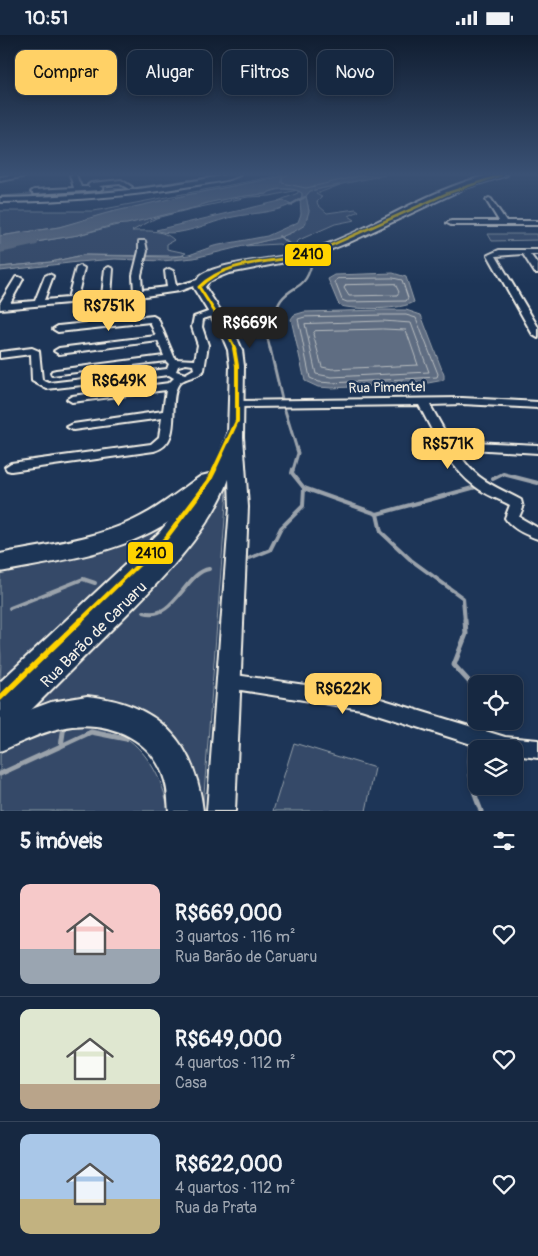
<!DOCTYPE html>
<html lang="pt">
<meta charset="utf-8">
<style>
:root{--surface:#162841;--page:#23344c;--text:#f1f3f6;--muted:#9ea6b1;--line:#35445a;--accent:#ffd166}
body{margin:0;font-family:Pangolin,sans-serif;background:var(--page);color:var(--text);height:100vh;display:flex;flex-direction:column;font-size:19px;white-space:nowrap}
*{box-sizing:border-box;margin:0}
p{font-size:16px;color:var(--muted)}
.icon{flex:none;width:28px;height:28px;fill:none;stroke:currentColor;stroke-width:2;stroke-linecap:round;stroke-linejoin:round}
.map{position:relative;height:776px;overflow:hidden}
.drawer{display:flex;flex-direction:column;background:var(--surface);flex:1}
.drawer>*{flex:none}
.top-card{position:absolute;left:15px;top:15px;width:509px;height:45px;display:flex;gap:10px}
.fabs{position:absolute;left:468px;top:640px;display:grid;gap:10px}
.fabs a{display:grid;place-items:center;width:55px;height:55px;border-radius:10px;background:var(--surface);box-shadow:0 2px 8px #0003,0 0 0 1px var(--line);font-size:25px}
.price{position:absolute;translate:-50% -42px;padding:0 11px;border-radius:10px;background:var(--accent);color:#111;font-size:16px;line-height:32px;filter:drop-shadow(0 1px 2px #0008)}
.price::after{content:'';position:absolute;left:50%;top:30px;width:15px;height:11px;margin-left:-8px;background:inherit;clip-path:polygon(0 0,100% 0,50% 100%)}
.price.selected{background:#222;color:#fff}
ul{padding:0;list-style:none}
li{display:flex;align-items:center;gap:15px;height:125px;padding:0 20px}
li+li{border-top:1px solid var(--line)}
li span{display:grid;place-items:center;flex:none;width:140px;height:100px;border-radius:10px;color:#555}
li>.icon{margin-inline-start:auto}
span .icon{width:60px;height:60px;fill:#fffc;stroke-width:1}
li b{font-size:21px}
h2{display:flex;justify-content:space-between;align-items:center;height:60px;padding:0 20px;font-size:21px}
.tag{padding:0 18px;border-radius:10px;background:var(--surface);box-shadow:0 2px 8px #0003,0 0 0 1px var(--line);font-size:18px;line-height:45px}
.tag.selected{background:var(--accent);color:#111}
.status{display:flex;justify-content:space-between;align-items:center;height:35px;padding:0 25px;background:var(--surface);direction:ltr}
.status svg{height:14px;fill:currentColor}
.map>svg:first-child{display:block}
.green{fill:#354a67;stroke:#949ea8}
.water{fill:#5e6d82;stroke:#9aa2ab}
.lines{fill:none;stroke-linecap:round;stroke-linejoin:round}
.shore{stroke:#b8bcbf;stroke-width:1}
.stream-far4{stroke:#9aa2ab;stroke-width:2}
.stream-far3{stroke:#9aa2ab;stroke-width:2.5}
.stream-far2{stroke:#9aa2ab;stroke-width:3}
.stream-far1{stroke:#9aa2ab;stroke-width:4}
.stream{stroke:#9aa2ab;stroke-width:5}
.river{fill:#5e6d82;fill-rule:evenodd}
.street-casing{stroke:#f4f1e8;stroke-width:4}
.secondary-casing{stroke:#f4f1e8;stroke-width:4}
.highway-casing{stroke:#f4f1e8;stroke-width:4}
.street{fill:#1d3557;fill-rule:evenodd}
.secondary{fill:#1d3557;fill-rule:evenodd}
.highway{fill:#1d3557;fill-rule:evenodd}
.bus-1-far4-casing{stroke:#1d3557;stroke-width:5}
.bus-1-far3-casing{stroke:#1d3557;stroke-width:6}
.bus-1-far2-casing{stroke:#1d3557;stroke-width:8}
.bus-1-far1-casing{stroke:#1d3557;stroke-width:8}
.bus-1-casing{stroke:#1d3557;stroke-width:9}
.bus-1-far4{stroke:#ffd300;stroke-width:2.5}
.bus-1-far3{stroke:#ffd300;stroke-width:3}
.bus-1-far2{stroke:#ffd300;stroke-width:4}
.bus-1-far1{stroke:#ffd300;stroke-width:4.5}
.bus-1{stroke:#ffd300;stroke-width:5.5}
.labels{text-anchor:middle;stroke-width:5;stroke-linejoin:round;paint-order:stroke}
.street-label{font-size:14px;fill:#f4f1e8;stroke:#1d3557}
.near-street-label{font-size:16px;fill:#f4f1e8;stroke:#1d3557}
.line-badge{stroke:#1d3557;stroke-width:2}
.pale-badge-label{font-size:14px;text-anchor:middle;font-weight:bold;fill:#111}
</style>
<div class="status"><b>10:51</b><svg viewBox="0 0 49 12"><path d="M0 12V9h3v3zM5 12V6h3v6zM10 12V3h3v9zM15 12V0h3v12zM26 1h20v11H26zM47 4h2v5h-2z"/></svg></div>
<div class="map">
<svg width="538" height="776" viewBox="0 0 538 776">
<rect width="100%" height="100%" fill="#1d3557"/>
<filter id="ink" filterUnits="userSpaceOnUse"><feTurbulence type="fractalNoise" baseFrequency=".02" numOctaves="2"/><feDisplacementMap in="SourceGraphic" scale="10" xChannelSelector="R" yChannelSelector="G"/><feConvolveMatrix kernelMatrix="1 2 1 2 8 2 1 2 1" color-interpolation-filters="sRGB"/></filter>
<g filter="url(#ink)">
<g class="green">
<path d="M222,140H235L140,156L0,165V161L138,152Z"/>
<path d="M282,140H290L187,160L59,192L0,201V176H94Z"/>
<path d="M340,150L316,159L322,162L317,167L318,170L327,178L356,174L359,176L349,181L355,185L335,189L299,205L295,209L304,219L292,220L288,218L287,213L279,209L243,211L281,202L295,196L309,176L306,161L310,156Z"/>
<path d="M281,154L296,155L302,158V162L293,168L292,171H289L290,170L288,167L278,166L298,158V155L270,161L248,162L191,174L156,183L132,196C146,196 163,194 174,205L167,209V214L186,218L181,221L83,220L51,227L0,232V213L78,200L203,168L243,161L267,159L269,157Z"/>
<path d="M488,199H536L538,205L492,206Z"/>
<path d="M228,444L204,759L203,776L178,720L59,670L23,674Z"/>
<path d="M184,473L128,531L0,651C0,637 2,624 0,610V535Z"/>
<path d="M74,690C87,691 100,692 112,696C143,706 165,746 168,776H0V712L30,698Z"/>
<path d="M294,708L375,733L366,776H273Z"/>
</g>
<g class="water">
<path d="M290,140H385L310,156L306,161L309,176L305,190L295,196L281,202L194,223L162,226L115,224L78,227L0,236V232L51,227L83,220L171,222L189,220L214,211L267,201L298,187L301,179L300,164L302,162V158C294,152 273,152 267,159C253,159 207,166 197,172L127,189L113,190L78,200L0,213V201L59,192L107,178L187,160Z"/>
<path d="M284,165L290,170C273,178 252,178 233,182C211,186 177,205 156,195Z"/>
<path d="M393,238L406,242L414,267C402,275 356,275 341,271L338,268L328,244L335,240Z"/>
<path d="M383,275H406L421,280L444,340V345L428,348L332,353L318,352L305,346L291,284L294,280L304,277Z"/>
</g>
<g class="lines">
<g class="shore">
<path d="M282,140V148L306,153L364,140"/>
<path d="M393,243L402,245L408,263L406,266L347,267L342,265L335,247L337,244Z"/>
<path d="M395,249L399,257L397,260L349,261L344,253L346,250Z"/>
<path d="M383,280H406L416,283L438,339L437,342L332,348L319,347L310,343L298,284L305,282Z"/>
<path d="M383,286L411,288L429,337L332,342L316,339L305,289Z"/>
<path d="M383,294L406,295L418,330L332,334L322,332L313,299L315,296Z"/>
</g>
<g class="stream-far4">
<path d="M290,170L305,162"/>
<path d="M279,201L301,218"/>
</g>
<g class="stream-far3">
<path d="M300,217L302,219"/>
<path d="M270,314L266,297C275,286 274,275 281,265C292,250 305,255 311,231L309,229"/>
</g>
<g class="stream-far2">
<path d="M270,313L282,364"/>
<path d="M284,372L298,418L293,435"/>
</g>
<g class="stream-far1">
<path d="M293,434L292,438L304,453L377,479L381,497L411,525L463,563L465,587"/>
<path d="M493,444L503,439L538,448"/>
<path d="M377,479L476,452"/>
<path d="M250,523L270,515L281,493L303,471L304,453"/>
<path d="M10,573L83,544L95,548"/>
<path d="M144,577C173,587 186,537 209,534"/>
</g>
<g class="stream">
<path d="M465,585L466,599L454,630L474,652L476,663"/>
<path d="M475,695L477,686"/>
<path d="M472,706C467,731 471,753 481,776"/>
<path d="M61,711L91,697L126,704"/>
<path d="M0,739L61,711L64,691"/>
</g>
<path class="river" d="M33,203L39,207L37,210L0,218V210Z"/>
<g class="street-casing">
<g id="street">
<path d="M12,140H32L0,146V142Z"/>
<path d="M70,140H76L81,152H90L88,150L91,148L121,145L132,152L129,154L120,149L99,151L103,153L100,155L34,159L31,157L34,155L74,153Z"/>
<path d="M226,140H240C226,147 207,148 191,151C128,162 64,166 0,167V163C76,162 151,155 226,140Z"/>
<path d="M489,163L491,164L506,186H538V190H451L447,188L451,186H499L486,165Z"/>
<path d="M139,206H145L147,216L141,240L142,255L167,252L165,236L169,234L173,236L176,251L201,244L205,247L179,256L138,262L0,274V268L16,242H19L23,244L10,268L35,266L45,241L49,239L53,241L44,265L68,263L76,233L80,231L84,233L77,263L102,261L105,234L109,232L113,234L111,260L134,257L133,240L139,216Z"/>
<path d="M499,215H538V219H530L538,230V238H535L523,219L496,221L538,292V303L533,300L488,220Z"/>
<path d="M216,274L220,277L219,279L203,284L202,292L208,310L204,335C197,344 184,341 178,350C167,369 184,408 154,416L11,436L7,435L5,432L11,428L151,409L159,402L162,383L73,395L67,392L73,389L163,376L166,355L72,367L67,364L72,361L169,348L174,343L169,340L47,354L32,346L31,319L0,323V317L32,313L39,316L42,345L49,348L167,334L169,329L166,326L52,340L51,338L52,336L56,335L164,321L158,306L59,319L54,316L59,313L156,301L150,287L58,297L53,294L58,291L153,281L158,284L175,324L195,325L198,310L192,292L194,282ZM186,329L193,330L194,334L185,339L176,336L178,331Z"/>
<path d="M462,363L538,367V373L462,369L430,370L450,406L538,410V418L455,413C475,445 489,448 521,465L523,473L519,482L538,493V504C526,500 512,494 505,483L510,470C499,464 486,460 476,452C449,432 434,399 419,370L237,372L232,369L237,366Z"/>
<path d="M228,639L361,658L505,702L538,705V723L514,720V714H487L361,674L228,653L222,651L220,646L222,641Z"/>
</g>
</g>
<g class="secondary-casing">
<path id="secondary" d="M489,140H507L465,153L352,206L312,222L229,238L209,246L205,252L234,296L242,315L244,331L243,402L248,472L235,776H207L230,472L229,444C209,500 150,556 108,598C75,631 42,664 9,697L0,701V647L159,498L197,451L203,449L208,450L228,399L230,331L228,315L220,296L193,252C195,249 197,245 199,242C215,227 282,224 306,217C369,197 425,155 489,140Z"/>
</g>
<g class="highway-casing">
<g id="highway">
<path d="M209,439L217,441L220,446L217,451C195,467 175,485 151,497C104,521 51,527 0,537V519C45,510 92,505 134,485C158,474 179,456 201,441Z"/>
<path d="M87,661C158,668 195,706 203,776H169C168,766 168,755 165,746C153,701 102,683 61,693C39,698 20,708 0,716V686L51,667Z"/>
</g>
</g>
<use href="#street" class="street"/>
<use href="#secondary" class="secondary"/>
<use href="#highway" class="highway"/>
<g class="bus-1-far4-casing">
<path id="bus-1-far4" d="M314,218L448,158L501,140"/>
</g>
<g class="bus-1-far3-casing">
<path id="bus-1-far3" d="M235,314L227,296L199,252C229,222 280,229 318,217"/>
</g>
<g class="bus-1-far2-casing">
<path id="bus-1-far2" d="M214,435L237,386V331L234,313"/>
</g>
<g class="bus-1-far1-casing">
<path id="bus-1-far1" d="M79,587L166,503L209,446L215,434"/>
</g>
<g class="bus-1-casing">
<path id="bus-1" d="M0,663L81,585"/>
</g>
<use href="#bus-1-far4" class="bus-1-far4"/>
<use href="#bus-1-far3" class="bus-1-far3"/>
<use href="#bus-1-far2" class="bus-1-far2"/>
<use href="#bus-1-far1" class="bus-1-far1"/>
<use href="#bus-1" class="bus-1"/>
</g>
</g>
<linearGradient id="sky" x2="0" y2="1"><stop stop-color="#101d30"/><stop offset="0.56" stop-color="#3a5174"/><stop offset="1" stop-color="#3a5174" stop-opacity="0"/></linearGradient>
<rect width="538" height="249" fill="url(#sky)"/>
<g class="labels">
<g class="street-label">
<text transform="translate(387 352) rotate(-1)" y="5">Rua Pimentel</text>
</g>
<g class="near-street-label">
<text transform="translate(93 599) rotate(-45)" y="6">Rua Barão de Caruaru</text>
</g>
</g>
<g class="line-badge">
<rect x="284" y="208" width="48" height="24" rx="5" fill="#ffd300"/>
<rect x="127" y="506" width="47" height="24" rx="5" fill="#ffd300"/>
</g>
<g class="pale-badge-label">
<text x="308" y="224">2410</text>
<text x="151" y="523">2410</text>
</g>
</svg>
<div class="fabs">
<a><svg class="icon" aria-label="locate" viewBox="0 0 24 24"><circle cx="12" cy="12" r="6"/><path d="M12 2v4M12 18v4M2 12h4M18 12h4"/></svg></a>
<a><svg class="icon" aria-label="layers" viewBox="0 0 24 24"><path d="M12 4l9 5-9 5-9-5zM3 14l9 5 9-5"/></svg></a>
</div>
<b class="price" style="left:109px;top:297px">R$751K</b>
<b class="price selected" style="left:250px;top:314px">R$669K</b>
<b class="price" style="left:119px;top:372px">R$649K</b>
<b class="price" style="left:448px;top:435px">R$571K</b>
<b class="price" style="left:343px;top:680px">R$622K</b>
<div class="top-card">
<a class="tag selected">Comprar</a>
<a class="tag">Alugar</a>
<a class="tag">Filtros</a>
<a class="tag">Novo</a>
</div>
</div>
<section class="drawer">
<h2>5 imóveis<svg class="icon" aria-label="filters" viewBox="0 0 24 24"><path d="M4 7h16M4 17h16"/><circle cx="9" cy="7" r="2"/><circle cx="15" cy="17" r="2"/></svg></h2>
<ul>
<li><span style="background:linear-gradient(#f6c9c9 65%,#9aa5b1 0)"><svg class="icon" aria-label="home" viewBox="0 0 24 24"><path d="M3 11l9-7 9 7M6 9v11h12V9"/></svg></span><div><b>R$669,000</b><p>3 quartos · 116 m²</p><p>Rua Barão de Caruaru</p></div><svg class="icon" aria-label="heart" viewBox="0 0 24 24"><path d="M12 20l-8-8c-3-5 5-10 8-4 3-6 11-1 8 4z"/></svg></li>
<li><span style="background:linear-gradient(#dfe7d0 75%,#b9a48a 0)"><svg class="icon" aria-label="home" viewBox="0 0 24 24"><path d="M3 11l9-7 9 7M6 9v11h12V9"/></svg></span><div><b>R$649,000</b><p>4 quartos · 112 m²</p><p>Casa</p></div><svg class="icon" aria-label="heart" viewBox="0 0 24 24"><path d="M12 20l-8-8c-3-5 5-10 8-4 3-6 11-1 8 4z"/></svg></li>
<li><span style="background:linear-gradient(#a9c7e8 65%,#c2b280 0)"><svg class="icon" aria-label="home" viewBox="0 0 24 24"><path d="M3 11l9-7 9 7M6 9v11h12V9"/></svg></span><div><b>R$622,000</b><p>4 quartos · 112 m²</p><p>Rua da Prata</p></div><svg class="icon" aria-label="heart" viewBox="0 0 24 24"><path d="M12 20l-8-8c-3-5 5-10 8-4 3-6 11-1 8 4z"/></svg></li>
</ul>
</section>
